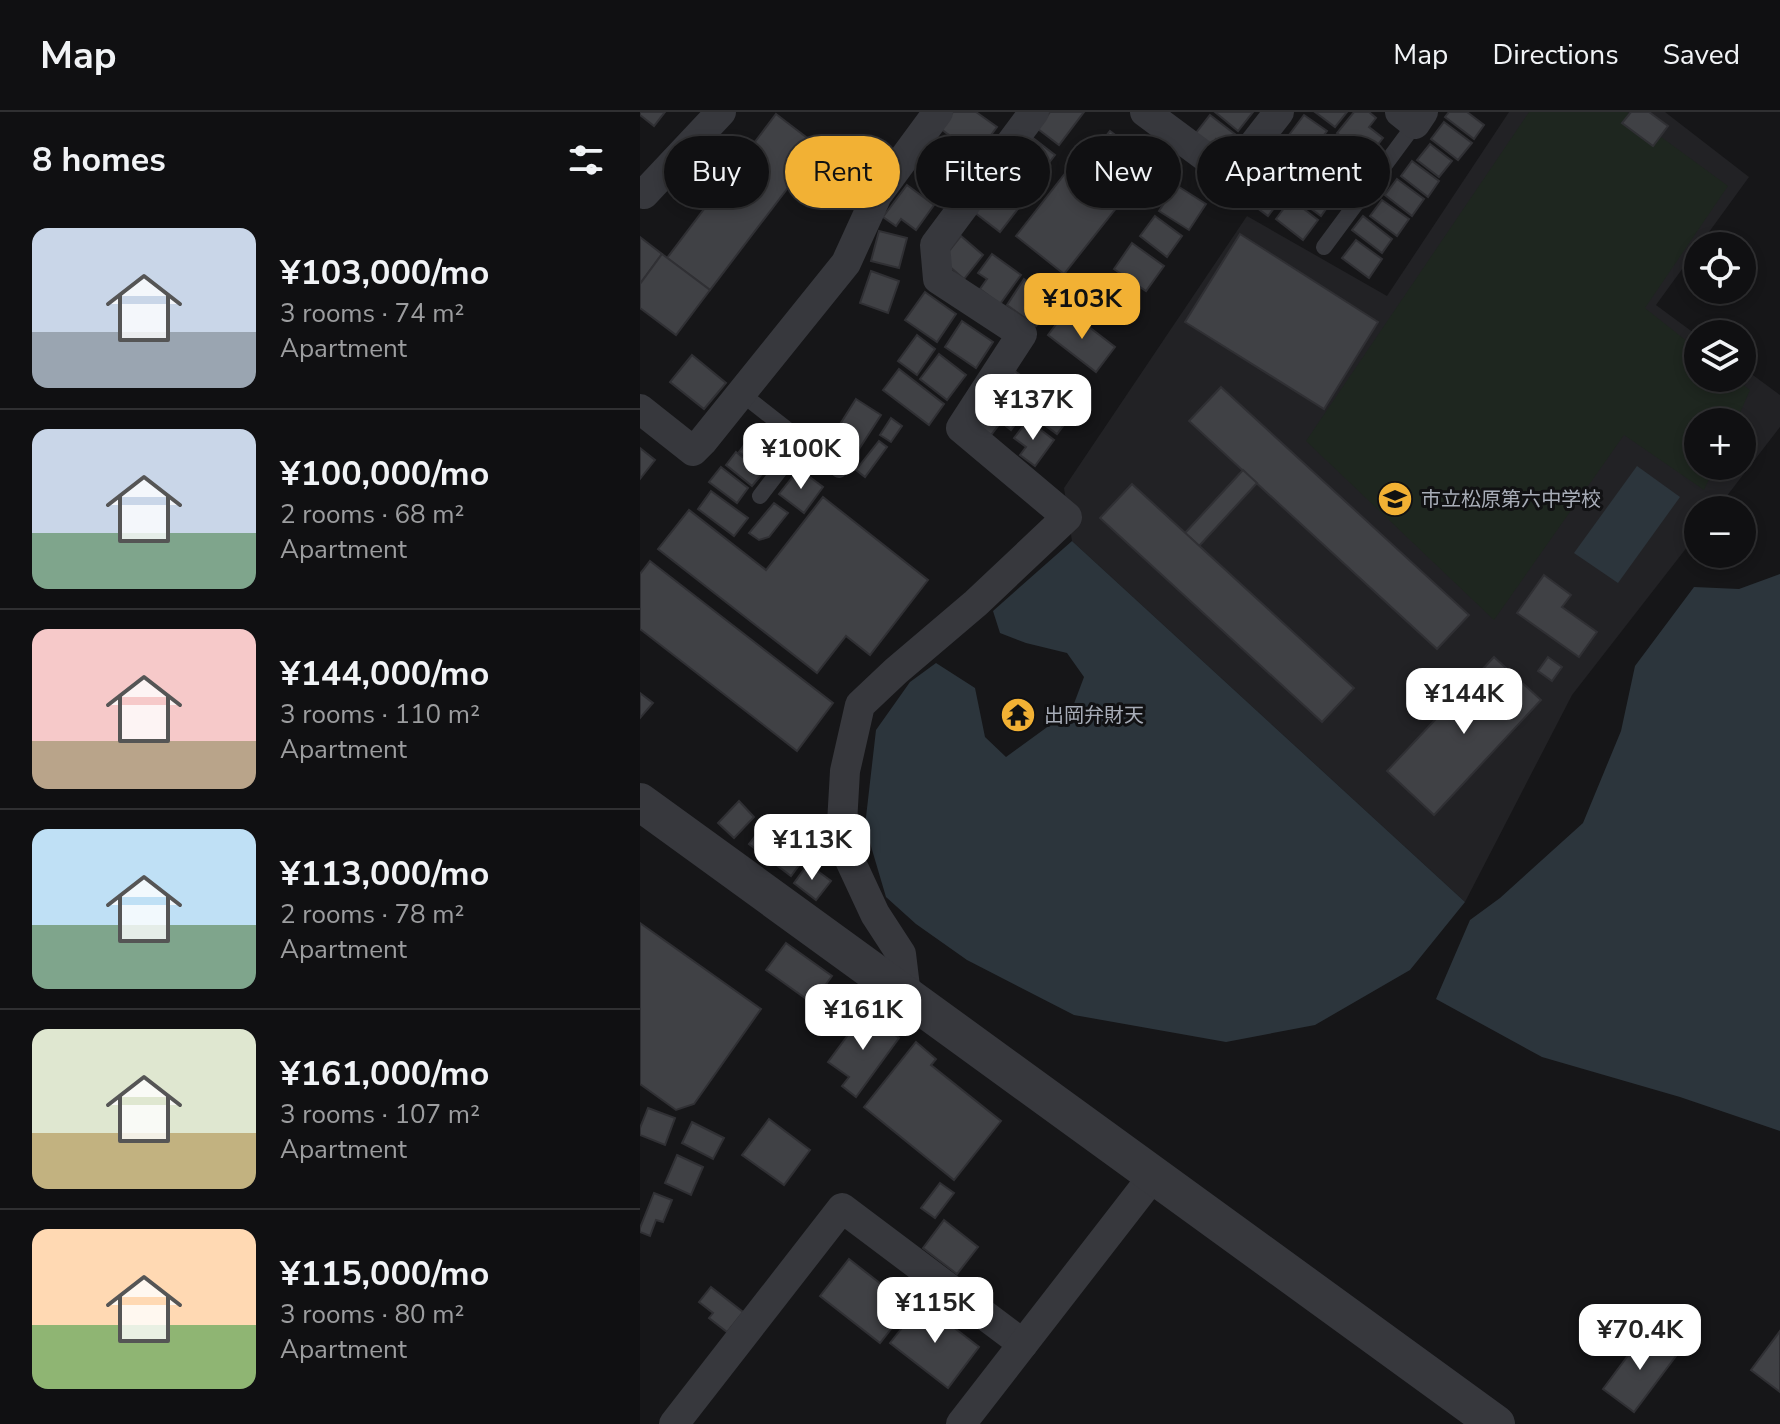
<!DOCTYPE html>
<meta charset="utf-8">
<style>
:root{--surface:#101012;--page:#19191b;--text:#f1f3f6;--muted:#9c9d9f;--line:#303032;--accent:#f2b134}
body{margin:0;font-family:"Nunito Sans","Noto Sans JP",sans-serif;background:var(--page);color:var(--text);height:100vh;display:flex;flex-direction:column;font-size:30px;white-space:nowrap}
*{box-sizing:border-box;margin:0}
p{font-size:26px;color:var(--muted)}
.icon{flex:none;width:44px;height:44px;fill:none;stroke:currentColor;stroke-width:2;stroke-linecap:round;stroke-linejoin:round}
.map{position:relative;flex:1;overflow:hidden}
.side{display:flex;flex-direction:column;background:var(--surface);width:640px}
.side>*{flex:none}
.banner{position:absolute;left:24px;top:24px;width:760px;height:72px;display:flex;gap:16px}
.controls{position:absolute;left:1044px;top:120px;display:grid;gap:16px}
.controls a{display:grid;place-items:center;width:72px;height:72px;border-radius:50%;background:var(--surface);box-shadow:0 4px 12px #0003,0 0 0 2px var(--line);font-size:40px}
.price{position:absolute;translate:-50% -68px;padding:0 18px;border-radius:16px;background:#fff;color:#222;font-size:26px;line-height:52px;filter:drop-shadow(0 2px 4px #0008)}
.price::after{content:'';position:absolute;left:50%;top:48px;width:24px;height:18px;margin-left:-12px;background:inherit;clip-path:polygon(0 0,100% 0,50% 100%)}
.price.on{background:var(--accent);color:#111}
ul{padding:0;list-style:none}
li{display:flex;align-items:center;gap:24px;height:200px;padding:0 32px}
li+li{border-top:2px solid var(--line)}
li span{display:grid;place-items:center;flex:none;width:224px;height:160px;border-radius:16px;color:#555}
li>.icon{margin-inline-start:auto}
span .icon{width:96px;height:96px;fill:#fffc;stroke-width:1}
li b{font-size:34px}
h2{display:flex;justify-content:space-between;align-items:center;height:96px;padding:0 32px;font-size:34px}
.pill{padding:0 28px;border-radius:36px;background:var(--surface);box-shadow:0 4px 12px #0003,0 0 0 2px var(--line);font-size:28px;line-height:72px}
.pill.on{background:var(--accent);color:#111}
header{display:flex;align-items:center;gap:48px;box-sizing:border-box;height:112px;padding:0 40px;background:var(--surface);border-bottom:2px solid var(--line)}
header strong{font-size:38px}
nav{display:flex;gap:44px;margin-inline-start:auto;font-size:28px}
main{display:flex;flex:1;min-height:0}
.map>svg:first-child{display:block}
.built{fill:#222225;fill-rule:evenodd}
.garden{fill:#1e261f}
.water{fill:#2c353c}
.building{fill:#404145;stroke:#303034;stroke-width:2}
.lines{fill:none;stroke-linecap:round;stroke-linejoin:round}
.service{stroke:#37383d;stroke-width:16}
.minor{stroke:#37383d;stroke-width:30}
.tertiary{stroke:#37383d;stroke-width:38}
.labels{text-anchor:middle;stroke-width:6;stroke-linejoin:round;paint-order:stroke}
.poi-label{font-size:20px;fill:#a8adb8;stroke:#111113;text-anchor:start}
</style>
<header>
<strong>Map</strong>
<nav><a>Map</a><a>Directions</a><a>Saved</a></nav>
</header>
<main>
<section class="side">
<h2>8 homes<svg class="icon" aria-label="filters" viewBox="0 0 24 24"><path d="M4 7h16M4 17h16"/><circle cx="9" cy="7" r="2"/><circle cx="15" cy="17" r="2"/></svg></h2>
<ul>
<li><span style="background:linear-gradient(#c9d6e8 65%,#9aa5b1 0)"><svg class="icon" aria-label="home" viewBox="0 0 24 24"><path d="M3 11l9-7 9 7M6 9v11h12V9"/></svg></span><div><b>¥103,000/mo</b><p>3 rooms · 74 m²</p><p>Apartment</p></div></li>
<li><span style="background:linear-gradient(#c9d6e8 65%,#7fa58c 0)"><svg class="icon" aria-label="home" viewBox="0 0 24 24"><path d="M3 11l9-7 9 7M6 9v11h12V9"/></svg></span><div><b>¥100,000/mo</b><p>2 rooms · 68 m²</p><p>Apartment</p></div></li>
<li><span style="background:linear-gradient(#f6c9c9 70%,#b9a48a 0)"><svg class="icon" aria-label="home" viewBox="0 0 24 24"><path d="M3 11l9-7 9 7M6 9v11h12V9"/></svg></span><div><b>¥144,000/mo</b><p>3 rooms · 110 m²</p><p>Apartment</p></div></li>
<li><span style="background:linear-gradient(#bfe0f5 60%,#7fa58c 0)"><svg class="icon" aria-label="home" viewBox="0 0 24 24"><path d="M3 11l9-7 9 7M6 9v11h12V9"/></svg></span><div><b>¥113,000/mo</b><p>2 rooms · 78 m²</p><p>Apartment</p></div></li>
<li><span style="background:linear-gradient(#dfe7d0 65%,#c2b280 0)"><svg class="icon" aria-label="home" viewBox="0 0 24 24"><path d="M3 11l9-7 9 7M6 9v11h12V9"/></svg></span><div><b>¥161,000/mo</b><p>3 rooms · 107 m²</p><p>Apartment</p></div></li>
<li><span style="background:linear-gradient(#ffd9b3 60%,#8fb573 0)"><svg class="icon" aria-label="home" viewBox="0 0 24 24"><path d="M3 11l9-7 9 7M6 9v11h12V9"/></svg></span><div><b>¥115,000/mo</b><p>3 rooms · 80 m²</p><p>Apartment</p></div></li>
</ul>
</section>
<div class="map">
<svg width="1140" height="1312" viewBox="0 0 1140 1312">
<rect width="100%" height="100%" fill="#161618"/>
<path class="built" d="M869,0H1025L1109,65L1016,193L1058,224V266H1102V255L1140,283V315L1076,398H1058V421L932,583L825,790L432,429L424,376L607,104L747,184ZM1058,310H1102V354H1058Z"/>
<path class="garden" d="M889,0H987L1088,74L1005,196L1058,238V266H1094L1110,278L1096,310H1058V354H1075L1064,378L984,323L854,508L666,329Z"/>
<g class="water">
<path d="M997,354L1040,385L978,471L934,441Z"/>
<path d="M432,429L825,790L770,858L675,913L586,930L434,903L327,848L276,812L246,785L225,714L236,618L270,570L296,551L335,576L345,625L366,645L432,597L444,565L427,541L386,531L360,521L353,499Z"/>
<path d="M1140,462V1019L1040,985L902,945L796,887L830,808L860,786L943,711L981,619L995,554L1054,475L1099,477Z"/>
</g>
<g class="building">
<path d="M0,0H25L14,14L0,3Z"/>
<path d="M313,0H336L357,15L336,43L301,17Z"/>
<path d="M410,0H444L419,33L398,17Z"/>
<path d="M575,0H613L598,19Z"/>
<path d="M675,0H707L695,15Z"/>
<path d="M714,0H729L736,6L729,15L743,26L728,45L697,21Z"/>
<path d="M809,0H827L844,13L834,27L805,5Z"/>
<path d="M991,0H1009L1028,14L1013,34L982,11Z"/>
<path d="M136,2L179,35L70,178L27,146Z"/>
<path d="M570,3L596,23L586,35L576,27L567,38L552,26Z"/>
<path d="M664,3L687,19L671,40L649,23Z"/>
<path d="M804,10L832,31L818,48L791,27Z"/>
<path d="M470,19L512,51L424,162L376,124L449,31L456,37Z"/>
<path d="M393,26L415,43L392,73L370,56Z"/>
<path d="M695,26L714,41L708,49L719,58L711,68L680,44Z"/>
<path d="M649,30L671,46L652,71L630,54Z"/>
<path d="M790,32L812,49L799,65L777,48Z"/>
<path d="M772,49L799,69L788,85L761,64Z"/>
<path d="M678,50L707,71L695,87L667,66Z"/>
<path d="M615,56L646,81L628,104L596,80Z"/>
<path d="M365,60L391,80L360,120L334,100Z"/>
<path d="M757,67L784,87L772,104L745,83Z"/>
<path d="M665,71L691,90L681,104L655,85Z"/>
<path d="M267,73L294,93L276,118L261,107L256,114L243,105Z"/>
<path d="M536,73L566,92L549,118L519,99Z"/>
<path d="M651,87L678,108L663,128L636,107Z"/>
<path d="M742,88L769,107L757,124L730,104Z"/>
<path d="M515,104L542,124L527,145L500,124Z"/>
<path d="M723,104L752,127L742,141L712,118Z"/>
<path d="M239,119L267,126L259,156L231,149Z"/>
<path d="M600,122L738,210L684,297L545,210Z"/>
<path d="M321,124L343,143L324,167L302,148Z"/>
<path d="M0,125L22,142L0,172Z"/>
<path d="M716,128L742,147L729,166L702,146Z"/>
<path d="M492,131L524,154L506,179L474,157Z"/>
<path d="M22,142L70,178L36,223L0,196V172Z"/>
<path d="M352,142L381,163L360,192L340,177L347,167L338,161Z"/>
<path d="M231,159L259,169L248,201L220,191Z"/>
<path d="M384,167L415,189L396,214L367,193Z"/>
<path d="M285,180L316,202L297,230L265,208Z"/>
<path d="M427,198L475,235L456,260L408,223Z"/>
<path d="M322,209L353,230L336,256L305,235Z"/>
<path d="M277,223L295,237L277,263L258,249Z"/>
<path d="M299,242L326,263L307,288L280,267Z"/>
<path d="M52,243L86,271L64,297L30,270Z"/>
<path d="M259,257L304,292L289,313L243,278Z"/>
<path d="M372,257L433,301L417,322L357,278Z"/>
<path d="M581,275L829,503L797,537L549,309Z"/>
<path d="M356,285L381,304L371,318L361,310L351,323L336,312Z"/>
<path d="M216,287L241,303L212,348L187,333Z"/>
<path d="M251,306L262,314L251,330L240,323Z"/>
<path d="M388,308L414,328L395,354L380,343L386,335L374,326Z"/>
<path d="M113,321L138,340L125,358L99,340Z"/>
<path d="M239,329L247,335L225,365L216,358Z"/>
<path d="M0,336L15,348L0,367Z"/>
<path d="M96,340L123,361L112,374L86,353Z"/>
<path d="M81,355L108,376L97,391L69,370Z"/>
<path d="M159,357L183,375L164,401L139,382Z"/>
<path d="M603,358L617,371L559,434L545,421Z"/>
<path d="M492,372L714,576L682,610L460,406Z"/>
<path d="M71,379L108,406L94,424L58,397Z"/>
<path d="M183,385L288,468L230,543L206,524L177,561L18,437L49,398L126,458Z"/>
<path d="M134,391L148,401L129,425L119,428L109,421Z"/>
<path d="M10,449L193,591L157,639L0,517V462Z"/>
<path d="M904,463L931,483L922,495L957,520L939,545L877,501Z"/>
<path d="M854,545L901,588L794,703L747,659Z"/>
<path d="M908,545L922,555L912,569L898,559Z"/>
<path d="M0,581L13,591L0,606Z"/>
<path d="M99,689L114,705L94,726L78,711Z"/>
<path d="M127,709L168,741L151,764L109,732Z"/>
<path d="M168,752L191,769L176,788L154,771Z"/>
<path d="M0,811L121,897L54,992L36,998L0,972Z"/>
<path d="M146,831L192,864L172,891L126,858Z"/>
<path d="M225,900L259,926L216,985L202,974L209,965L188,950Z"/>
<path d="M276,930L296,947L291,953L361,1009L314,1068L224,995Z"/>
<path d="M8,996L35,1006L25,1033L0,1023V1016Z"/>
<path d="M129,1007L170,1038L144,1073L102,1043Z"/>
<path d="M52,1010L84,1026L73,1047L42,1031Z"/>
<path d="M37,1043L63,1055L51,1083L25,1071Z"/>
<path d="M300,1071L314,1081L295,1106L281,1096Z"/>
<path d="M14,1081L32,1088L23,1110L16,1108L10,1124L0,1120V1116Z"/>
<path d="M304,1108L338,1135L317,1162L283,1136Z"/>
<path d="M209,1147L269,1194L240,1231L180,1184Z"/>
<path d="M71,1175L103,1200L87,1220L69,1206L73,1201L59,1190Z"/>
<path d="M282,1191L339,1235L308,1276L250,1231Z"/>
<path d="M1140,1219V1280L1111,1258Z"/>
<path d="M1005,1221L1036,1244L994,1300L963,1277Z"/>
</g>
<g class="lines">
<g class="service">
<path d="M684,135L775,12"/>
<path d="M102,282L199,358"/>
<path d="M120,384L162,329"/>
</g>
<g class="minor">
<path d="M505,0L590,63L639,0"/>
<path d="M760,0L775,12L783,0"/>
<path d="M0,81L4,82L81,0"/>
<path d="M0,297L53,339L62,330L206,151L237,83L298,0"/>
<path d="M266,883L261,842L235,802L201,729L205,659L220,593L256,559L336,491L427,405L321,316L382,222L298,167L295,133L394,0"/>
<path d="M34,1312L202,1096L383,1232"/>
<path d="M321,1312L514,1063"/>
</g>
<path class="tertiary" d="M0,690L856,1312"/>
</g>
<defs>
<g id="school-disc" transform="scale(1.8)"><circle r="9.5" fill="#f2b134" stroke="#111113"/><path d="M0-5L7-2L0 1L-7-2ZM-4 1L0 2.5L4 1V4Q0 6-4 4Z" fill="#111"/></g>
<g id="temple-disc" transform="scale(1.8)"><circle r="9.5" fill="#f2b134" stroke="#111113"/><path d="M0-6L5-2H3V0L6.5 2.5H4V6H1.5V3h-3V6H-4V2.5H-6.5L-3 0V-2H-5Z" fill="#111"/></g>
</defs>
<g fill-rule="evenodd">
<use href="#school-disc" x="755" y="387"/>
<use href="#temple-disc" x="378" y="603"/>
</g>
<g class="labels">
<g class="poi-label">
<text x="781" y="394">市立松原第六中学校</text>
<text x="404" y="610">出岡弁財天</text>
</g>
</g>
</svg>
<div class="controls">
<a><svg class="icon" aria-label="locate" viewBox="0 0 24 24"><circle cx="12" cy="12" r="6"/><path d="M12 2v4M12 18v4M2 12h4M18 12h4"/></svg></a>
<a><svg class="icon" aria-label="layers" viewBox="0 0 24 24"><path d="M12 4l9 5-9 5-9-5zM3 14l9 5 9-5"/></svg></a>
<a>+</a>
<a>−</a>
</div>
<b class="price on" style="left:442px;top:229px">¥103K</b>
<b class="price" style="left:393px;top:330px">¥137K</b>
<b class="price" style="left:161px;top:379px">¥100K</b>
<b class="price" style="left:824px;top:624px">¥144K</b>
<b class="price" style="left:172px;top:770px">¥113K</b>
<b class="price" style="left:223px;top:940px">¥161K</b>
<b class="price" style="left:295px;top:1233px">¥115K</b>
<b class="price" style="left:1000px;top:1260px">¥70.4K</b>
<div class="banner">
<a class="pill">Buy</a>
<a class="pill on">Rent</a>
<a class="pill">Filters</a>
<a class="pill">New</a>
<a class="pill">Apartment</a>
</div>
</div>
</main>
